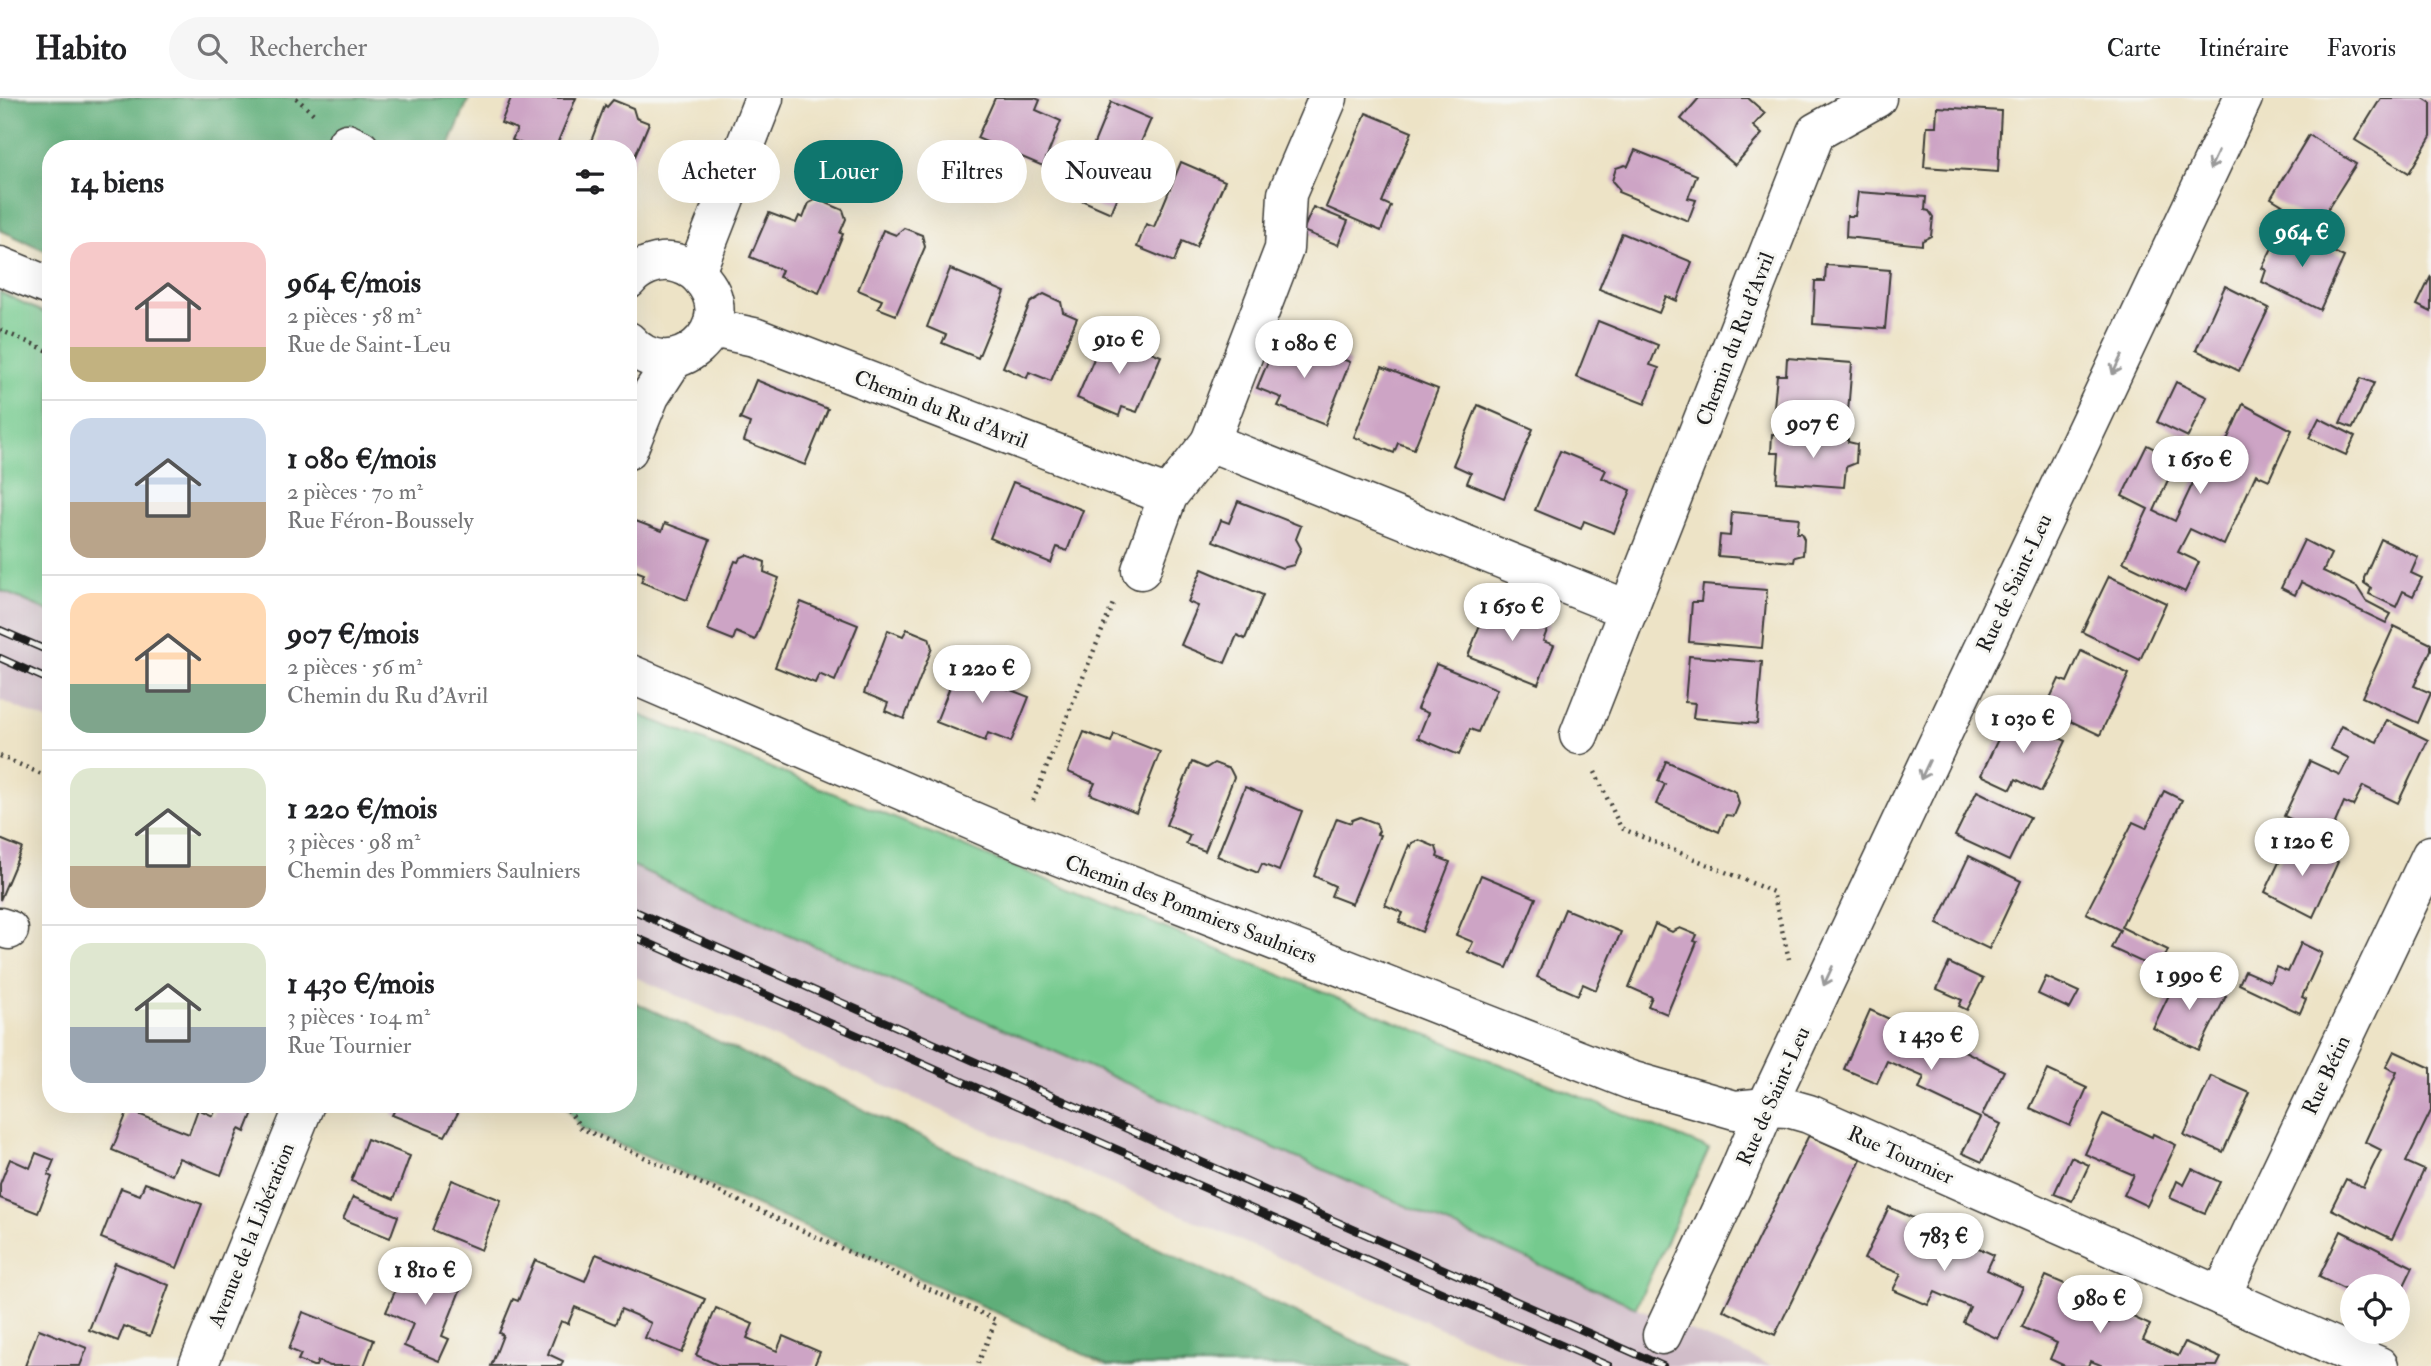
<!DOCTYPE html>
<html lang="fr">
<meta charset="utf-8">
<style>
:root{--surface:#fff;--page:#f6f6f6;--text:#202124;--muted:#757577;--line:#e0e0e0;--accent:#0f766e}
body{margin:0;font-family:"IM FELL Double Pica",serif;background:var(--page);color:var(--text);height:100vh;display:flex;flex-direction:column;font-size:26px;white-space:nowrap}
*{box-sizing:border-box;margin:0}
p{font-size:23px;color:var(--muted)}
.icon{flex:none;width:38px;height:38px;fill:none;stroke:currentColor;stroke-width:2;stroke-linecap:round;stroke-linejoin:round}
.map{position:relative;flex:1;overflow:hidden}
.details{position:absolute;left:42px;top:42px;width:595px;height:973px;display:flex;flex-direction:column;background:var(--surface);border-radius:28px;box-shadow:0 7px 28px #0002}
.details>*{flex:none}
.hud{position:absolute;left:658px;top:42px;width:665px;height:63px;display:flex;gap:14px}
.controls{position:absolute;left:2340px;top:1176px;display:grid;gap:14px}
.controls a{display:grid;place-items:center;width:70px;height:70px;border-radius:50%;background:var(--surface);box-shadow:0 7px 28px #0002;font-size:35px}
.price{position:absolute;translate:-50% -60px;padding:0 16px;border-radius:24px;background:#fff;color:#222;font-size:23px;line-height:46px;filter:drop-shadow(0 2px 4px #0008)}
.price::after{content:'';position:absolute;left:50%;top:42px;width:21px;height:16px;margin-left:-10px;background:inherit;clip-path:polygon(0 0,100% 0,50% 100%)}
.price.active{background:var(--accent);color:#fff}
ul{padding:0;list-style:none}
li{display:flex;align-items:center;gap:21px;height:175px;padding:0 28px}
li+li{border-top:2px solid var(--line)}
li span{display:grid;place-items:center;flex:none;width:196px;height:140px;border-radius:21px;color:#555}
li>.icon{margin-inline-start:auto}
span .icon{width:84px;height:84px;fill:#fffc;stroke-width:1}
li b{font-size:30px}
h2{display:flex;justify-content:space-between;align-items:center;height:84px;padding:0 28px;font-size:30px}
.chip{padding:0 24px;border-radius:32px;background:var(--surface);box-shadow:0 7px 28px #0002;font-size:24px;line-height:63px}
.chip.active{background:var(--accent);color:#fff}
header{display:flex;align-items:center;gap:42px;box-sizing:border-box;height:98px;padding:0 35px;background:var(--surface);border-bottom:2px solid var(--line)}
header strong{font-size:33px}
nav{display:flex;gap:38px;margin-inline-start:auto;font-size:24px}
.search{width:490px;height:63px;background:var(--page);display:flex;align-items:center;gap:18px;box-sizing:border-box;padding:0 24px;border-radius:38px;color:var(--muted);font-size:26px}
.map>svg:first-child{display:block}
.industrial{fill:#d1bdc9}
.green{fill:#74ca8e;stroke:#487355;stroke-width:2}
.forest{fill:#5fae79;stroke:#3e654a;stroke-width:2}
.building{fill:#cda4c5}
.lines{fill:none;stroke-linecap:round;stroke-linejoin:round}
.minor-casing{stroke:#3b3a36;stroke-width:41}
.path{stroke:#3b3a36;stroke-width:4.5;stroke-dasharray:2 5;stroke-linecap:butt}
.minor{stroke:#fff;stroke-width:38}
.rail-casing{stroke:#1c1c1c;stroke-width:8}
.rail{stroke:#f6f6f2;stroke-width:5;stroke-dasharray:16;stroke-linecap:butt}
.oneway{stroke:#999}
.labels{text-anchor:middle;stroke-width:6;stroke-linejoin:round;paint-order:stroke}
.street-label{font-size:21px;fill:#1c1c1c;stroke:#f6f6f2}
</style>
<header>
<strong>Habito</strong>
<div class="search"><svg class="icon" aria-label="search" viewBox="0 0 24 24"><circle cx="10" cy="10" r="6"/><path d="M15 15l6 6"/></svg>Rechercher</div>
<nav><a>Carte</a><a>Itinéraire</a><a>Favoris</a></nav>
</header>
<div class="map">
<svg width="2431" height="1268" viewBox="0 0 2431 1268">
<rect width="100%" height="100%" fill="#f6f6f2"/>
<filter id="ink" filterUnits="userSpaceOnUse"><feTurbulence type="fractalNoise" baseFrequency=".0143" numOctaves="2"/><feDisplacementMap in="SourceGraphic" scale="14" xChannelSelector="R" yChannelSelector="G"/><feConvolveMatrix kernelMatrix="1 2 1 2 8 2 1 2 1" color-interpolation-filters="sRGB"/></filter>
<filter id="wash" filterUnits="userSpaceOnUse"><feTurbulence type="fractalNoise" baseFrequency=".00686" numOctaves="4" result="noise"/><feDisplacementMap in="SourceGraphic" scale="28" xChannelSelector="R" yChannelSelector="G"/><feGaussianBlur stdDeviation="1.57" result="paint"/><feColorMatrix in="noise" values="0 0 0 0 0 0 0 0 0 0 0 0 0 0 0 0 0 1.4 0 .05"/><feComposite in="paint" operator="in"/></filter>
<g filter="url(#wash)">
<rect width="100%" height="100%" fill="#ede3c6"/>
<g class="industrial">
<path d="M0,492L51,514V624L0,602Z"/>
<path d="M628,766L1636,1209L1772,1268H1528L628,876Z"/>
</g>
<g class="green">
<path d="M0,194L51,218V514L0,492Z"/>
<path d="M628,612L1709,1051L1636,1209L628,766Z"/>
</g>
<g class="forest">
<path d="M0,0H469L448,51H51V155L0,132Z"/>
<path d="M628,901L1408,1268H1107L1018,1224L581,1030L564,1006H628Z"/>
</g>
<g id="blocks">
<g class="building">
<path d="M511,0H576L555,51H535L512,42L517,31L501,25Z"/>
<path d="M995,0H1035L1040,2L1036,12L1061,23L1043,68L977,40Z"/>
<path d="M1699,0H1748L1765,15L1753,28L1762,36L1735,67L1681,21Z"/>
<path d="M2381,0H2423L2431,5V38L2409,75L2355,42Z"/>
<path d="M613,2L633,10L636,20L649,25L628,75V51H588L605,7L607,9Z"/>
<path d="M1111,4L1151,21L1111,115L1056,91L1070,58L1086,65Z"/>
<path d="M1937,9L2001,13L1998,74L1924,69L1927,28H1936Z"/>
<path d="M1366,15L1412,34L1382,104L1391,108L1381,133L1326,109Z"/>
<path d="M2309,37L2356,66L2317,128L2271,100Z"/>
<path d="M1635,52L1697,77L1688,100L1696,102L1688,123L1618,94L1619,91L1612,83L1616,70L1625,67L1628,68Z"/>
<path d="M1181,64L1225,83L1196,149L1182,143L1174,164L1137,149L1146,126L1154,129Z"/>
<path d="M1858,94L1926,99L1925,112L1929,113L1933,119L1931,138L1922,143V147L1846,139L1847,118H1855Z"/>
<path d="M817,101L843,112L846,121L840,135L843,136L819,195L779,179L782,172L750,159L769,115L796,125L799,118L803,120L809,105Z"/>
<path d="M1313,109L1348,123L1338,147L1303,133Z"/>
<path d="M904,130L922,137L925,149L896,217L878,210L882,202L858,192L883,132L896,137Z"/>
<path d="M2287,131L2344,159L2320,212L2262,184L2266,172L2262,170L2274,146L2278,148Z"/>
<path d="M1622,135L1692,164L1677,203L1666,198L1659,215L1599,191Z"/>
<path d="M1826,167L1890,172L1885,231L1813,226L1815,183H1825Z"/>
<path d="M950,171L1005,194L978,260L942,245L946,237L927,229Z"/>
<path d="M2431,178V214L2417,207Z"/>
<path d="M2225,188L2269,210L2239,273L2196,252Z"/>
<path d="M1044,196L1061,204L1063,214L1077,220L1051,283L1029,274L1027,280L1003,269L1030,205Z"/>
<path d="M1598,223L1658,247L1650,267L1659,270L1645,306L1576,279Z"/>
<path d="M1105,235L1161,258L1137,314L1122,309L1119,318L1077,300Z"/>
<path d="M1277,242L1303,252L1305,246L1350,264L1325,327L1278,308L1282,300L1257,290Z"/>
<path d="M1787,260L1852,265L1847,326L1773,320L1777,277H1786Z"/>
<path d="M1382,269L1438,291L1414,351L1398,345L1394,355L1354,339Z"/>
<path d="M2361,280L2374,285L2353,330L2340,325Z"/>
<path d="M756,282L828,311L805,367L744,343L750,325L740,321Z"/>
<path d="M2176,284L2207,299L2188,339L2157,324Z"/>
<path d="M2243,306L2292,332L2269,382L2256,376L2224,447L2190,431L2178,454L2199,464L2185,494L2123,464L2148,411L2122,398L2147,347L2177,362L2154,413L2175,423L2208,353L2226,361L2233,345L2227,342Z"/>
<path d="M1478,307L1533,331L1504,400L1467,385L1471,375L1453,367Z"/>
<path d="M2319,320L2355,338L2346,357L2309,340Z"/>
<path d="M1772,336L1848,341V344L1857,346L1856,365L1846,369L1844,389L1777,384L1779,355H1771Z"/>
<path d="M1560,353L1606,372L1602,380L1631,392L1614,435L1584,423L1581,431L1535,412Z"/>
<path d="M1013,384L1083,412L1067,453L1057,449L1051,465L990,440Z"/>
<path d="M1238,403L1301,428L1296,441L1301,450L1294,467L1282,470L1213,443L1221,422L1229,425Z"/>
<path d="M1732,414L1799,420L1797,435H1801L1804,441L1803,457L1795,459L1794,464L1718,458L1720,437L1730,438Z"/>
<path d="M633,422L662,433L665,425L710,442L687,502L641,484L644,476L628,470V432Z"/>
<path d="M2381,441L2418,459L2411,475L2422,480L2413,498L2403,493L2396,509L2369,496L2371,490L2364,485V480Z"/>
<path d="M2304,442L2331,456L2323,473L2357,489L2366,503L2391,516L2386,525L2301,484L2295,497L2281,490Z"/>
<path d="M746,457L765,464L764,474L779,480L755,542L736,534L733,542L708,532L735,463L738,464L740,460Z"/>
<path d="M1202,471L1263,497L1245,541L1237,537L1225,565L1181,547L1198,508L1188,504Z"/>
<path d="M2109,478L2166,505L2140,562L2082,534Z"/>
<path d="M1703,487L1767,492L1762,550L1689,544L1692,504H1701Z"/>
<path d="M1489,503L1549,527L1543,543L1554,547L1538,586L1468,558Z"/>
<path d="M801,504L858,527L835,583L819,576L815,585L775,569Z"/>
<path d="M2394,528L2431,546V552L2414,588L2431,595L2418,625L2362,599Z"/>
<path d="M907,531L929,540L932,550L904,621L885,613L888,605L864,595L888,532L903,538Z"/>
<path d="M2081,553L2129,576L2100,637L2045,611L2059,581L2067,584Z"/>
<path d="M1689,558L1762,564L1757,626L1693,620L1695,605L1685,604Z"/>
<path d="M960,564L1005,582L1003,589L1029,599L1011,644L988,635L985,643L936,624Z"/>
<path d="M1436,566L1497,591L1478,634L1470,631L1459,657L1418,640L1428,615L1417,611Z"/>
<path d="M2010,616L2066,643L2041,694L2016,681L2011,691L1981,677Z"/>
<path d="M2387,622L2428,642L2398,705L2363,688L2353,708L2344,704L2329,739L2284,718L2310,663L2340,677L2349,660L2330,651L2341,628L2377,644Z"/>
<path d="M1084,634L1111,644L1114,636L1160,654L1136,715L1090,696L1095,685L1068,674Z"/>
<path d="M1666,663L1736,694L1739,706L1734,718L1726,717L1719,734L1656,706L1665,686L1658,683Z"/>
<path d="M1192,664L1206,670L1214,665L1230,671L1234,679L1205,753L1186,746L1190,737L1166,727Z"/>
<path d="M1245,689L1302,713L1279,773L1262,766L1258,775L1217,758Z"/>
<path d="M1977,693L2030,719L2009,763L1955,738Z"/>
<path d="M2164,693L2182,702L2121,829L2168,852L2159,872L2111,850L2120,832L2086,815L2133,724L2146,730Z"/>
<path d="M1360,719L1376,725L1379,733L1377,736L1380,737L1352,806L1331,798L1335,788L1314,778L1337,720L1351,725L1352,722Z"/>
<path d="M0,741L22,750L0,802Z"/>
<path d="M2290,741L2338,764L2313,819L2265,794Z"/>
<path d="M1419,742L1436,749L1438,756L1437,759L1450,764L1422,834L1399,824L1403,815L1385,807L1409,747L1411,749L1412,745Z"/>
<path d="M1969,758L2021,783L1989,851L1937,826Z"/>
<path d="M1481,777L1536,800L1507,870L1468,854L1473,844L1456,837Z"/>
<path d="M1565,811L1621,834L1596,892L1583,886L1578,897L1537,879Z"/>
<path d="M1655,826L1672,834L1680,830L1697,837L1694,843L1697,844L1667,916L1648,908L1652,899L1629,889Z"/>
<path d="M2301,845L2322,855L2302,899L2306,901L2300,915L2239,886L2245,873L2270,884L2276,869L2288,874Z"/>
<path d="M1949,865L1983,881L1967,912L1959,908L1962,902L1937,891Z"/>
<path d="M2179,876L2226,898L2199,952L2153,930Z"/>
<path d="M2046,879L2079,894L2070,911L2038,896Z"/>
<path d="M1870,912L1941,945L1943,942L2004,973L1982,1017L2001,1026L1982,1064L1962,1055L1980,1020L1919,991L1924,979L1887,963L1877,985L1844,971Z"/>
<path d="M2394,953L2431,970V1013L2406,1064L2424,1072L2392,1141L2331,1111L2346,1081L2363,1089L2381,1052L2365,1044L2397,974L2386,969Z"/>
<path d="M2048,972L2087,990L2070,1028L2030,1010Z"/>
<path d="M2211,978L2250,995L2223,1054L2184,1037Z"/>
<path d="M218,1006H244L243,1010L253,1014L245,1034L239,1031L221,1077L179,1060L172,1077L112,1052L128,1012L189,1036L198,1011L213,1018Z"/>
<path d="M398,1006H463L445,1038L392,1017Z"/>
<path d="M2103,1016L2152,1039L2153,1036L2176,1047L2147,1108L2124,1097L2134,1077L2085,1056Z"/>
<path d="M1810,1038L1861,1061L1775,1237L1723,1212L1808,1039Z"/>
<path d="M367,1041L410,1058L394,1101L351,1083Z"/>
<path d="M36,1055L54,1062L48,1077L52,1079L38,1115L0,1100V1086L10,1061L30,1070Z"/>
<path d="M2071,1059L2089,1067L2072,1103L2054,1096Z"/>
<path d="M2192,1071L2220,1084L2205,1115L2170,1100L2177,1083L2184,1087Z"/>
<path d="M452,1082L501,1102L481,1152L432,1132Z"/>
<path d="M145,1085L202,1106L177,1170L101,1140L121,1090L140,1097Z"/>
<path d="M353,1099L398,1118L390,1140L343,1121Z"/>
<path d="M1889,1109L1924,1125L1918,1139L1952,1156L1959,1141L1994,1157L1987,1172L2023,1189L1998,1241L1963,1224L1970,1209L1935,1194L1928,1207L1893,1192L1901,1176L1864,1161Z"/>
<path d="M2341,1133L2413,1169L2398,1200V1188H2352V1195L2319,1179Z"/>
<path d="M596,1156L705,1201L682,1255L645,1240L651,1225L637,1218L621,1211L615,1226L575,1209L568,1226L561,1223L548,1256L563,1263L561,1268H491L503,1237L499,1235L513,1201L518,1203L535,1162L585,1183Z"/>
<path d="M409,1161L463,1185L442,1238L449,1241L439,1263L404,1248L413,1226L386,1214Z"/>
<path d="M115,1165L169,1187L150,1238L124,1228L118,1243L89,1232Z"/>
<path d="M2046,1178L2081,1193L2074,1209L2109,1225L2116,1211L2150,1227L2143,1242L2178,1258L2185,1244L2221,1260L2217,1268H2103L2091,1263L2089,1268H2065L2050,1261L2057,1245L2022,1229Z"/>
<path d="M716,1210L753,1226L747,1240L777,1253L783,1238L820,1254L814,1268H720L696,1257Z"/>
<path d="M303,1214L374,1242L364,1268H330L318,1263L316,1268H313L298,1262L301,1256L289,1251Z"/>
<path d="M39,1231L87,1250L80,1268H25Z"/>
</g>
</g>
</g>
<g filter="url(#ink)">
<use href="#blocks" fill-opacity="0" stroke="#3b3a36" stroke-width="2"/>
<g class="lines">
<g class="minor-casing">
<g id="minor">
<path d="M347,45L360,51"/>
<path d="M0,168L51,189"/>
<path d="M696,174L764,0"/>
<path d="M628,182C637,170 656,162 671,164C682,166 693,171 700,179C746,227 672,294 628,243"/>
<path d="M712,230L754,239L1168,398"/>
<path d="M1210,344L1284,151L1287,96L1328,0"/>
<path d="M628,352L650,298L674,261"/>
<path d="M1141,472L1168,398L1210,344L1629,512"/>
<path d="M628,575L1017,742L1630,982L1735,1012L1766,1009L1788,1010L1809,1016L2379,1268"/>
<path d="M1579,637L1816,34L1877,0"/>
<path d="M0,829L9,832"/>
<path d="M2221,1198L2431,757"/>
<path d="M1662,1237L1739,1073L1766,1009L2243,0"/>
<path d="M198,1268L305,1006"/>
</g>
</g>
<g class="path">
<path d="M296,0L316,18"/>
<path d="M0,232L51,254"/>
<path d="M0,658L51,680"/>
<path d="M1595,674L1621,730L1773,794L1789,861"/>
<path d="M1033,703L1114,503"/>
<path d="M564,1006L581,1030L996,1222L977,1268"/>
</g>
<use href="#minor" class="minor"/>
<g class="rail-casing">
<g id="rail">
<path d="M0,532L51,554"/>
<path d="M0,560L51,583"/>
<path d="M628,810L1663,1268"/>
<path d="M628,836L1609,1268"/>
</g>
</g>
<use href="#rail" class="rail"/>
</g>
<defs><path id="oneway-shaft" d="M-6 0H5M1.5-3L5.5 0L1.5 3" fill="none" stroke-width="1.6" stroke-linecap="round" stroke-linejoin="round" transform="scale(1.75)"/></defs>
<g class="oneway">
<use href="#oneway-shaft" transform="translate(2214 62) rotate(115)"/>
<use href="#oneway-shaft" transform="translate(2117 267) rotate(115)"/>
<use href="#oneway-shaft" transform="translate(1925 672) rotate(115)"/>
<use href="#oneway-shaft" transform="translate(1828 878) rotate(115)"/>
</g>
</g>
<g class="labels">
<g class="street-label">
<text transform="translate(1735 241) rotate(-69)" y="7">Chemin du Ru d'Avril</text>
<text transform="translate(941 311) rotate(21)" y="7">Chemin du Ru d'Avril</text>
<text transform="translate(2014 485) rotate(-65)" y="7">Rue de Saint-Leu</text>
<text transform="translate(1191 811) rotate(21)" y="7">Chemin des Pommiers Saulniers</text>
<text transform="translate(2326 977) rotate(-65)" y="7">Rue Bétin</text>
<text transform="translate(1773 998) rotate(-66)" y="7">Rue de Saint-Leu</text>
<text transform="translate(1901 1057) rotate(24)" y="7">Rue Tournier</text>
<text transform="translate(251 1137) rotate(-68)" y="7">Avenue de la Libération</text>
</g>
</g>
</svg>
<div class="controls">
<a><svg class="icon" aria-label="locate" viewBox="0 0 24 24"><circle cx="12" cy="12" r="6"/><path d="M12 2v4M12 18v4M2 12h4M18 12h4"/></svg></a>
</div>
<b class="price active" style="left:2302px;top:171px">964 €</b>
<b class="price" style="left:1119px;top:278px">910 €</b>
<b class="price" style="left:1304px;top:282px">1 080 €</b>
<b class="price" style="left:1813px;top:362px">907 €</b>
<b class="price" style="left:2200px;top:398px">1 650 €</b>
<b class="price" style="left:1512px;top:545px">1 650 €</b>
<b class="price" style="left:982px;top:607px">1 220 €</b>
<b class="price" style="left:2023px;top:657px">1 030 €</b>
<b class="price" style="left:2302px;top:780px">1 120 €</b>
<b class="price" style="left:2189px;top:914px">1 990 €</b>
<b class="price" style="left:1931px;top:974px">1 430 €</b>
<b class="price" style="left:1944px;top:1175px">783 €</b>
<b class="price" style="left:425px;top:1209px">1 810 €</b>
<b class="price" style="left:2100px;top:1237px">980 €</b>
<div class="hud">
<a class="chip">Acheter</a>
<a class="chip active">Louer</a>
<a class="chip">Filtres</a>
<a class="chip">Nouveau</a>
</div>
<section class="details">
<h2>14 biens<svg class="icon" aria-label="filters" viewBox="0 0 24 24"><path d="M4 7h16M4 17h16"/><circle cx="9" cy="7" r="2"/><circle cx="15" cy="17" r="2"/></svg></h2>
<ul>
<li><span style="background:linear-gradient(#f6c9c9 75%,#c2b280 0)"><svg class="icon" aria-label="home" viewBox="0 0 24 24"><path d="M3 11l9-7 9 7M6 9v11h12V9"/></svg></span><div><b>964 €/mois</b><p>2 pièces · 58 m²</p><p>Rue de Saint-Leu</p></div></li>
<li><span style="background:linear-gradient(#c9d6e8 60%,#b9a48a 0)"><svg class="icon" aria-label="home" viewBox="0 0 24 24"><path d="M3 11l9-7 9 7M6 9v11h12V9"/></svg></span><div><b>1 080 €/mois</b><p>2 pièces · 70 m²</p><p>Rue Féron-Boussely</p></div></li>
<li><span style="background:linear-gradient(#ffd9b3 65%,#7fa58c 0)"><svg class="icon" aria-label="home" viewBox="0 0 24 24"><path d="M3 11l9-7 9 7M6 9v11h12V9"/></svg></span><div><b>907 €/mois</b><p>2 pièces · 56 m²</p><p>Chemin du Ru d'Avril</p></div></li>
<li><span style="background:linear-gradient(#dfe7d0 70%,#b9a48a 0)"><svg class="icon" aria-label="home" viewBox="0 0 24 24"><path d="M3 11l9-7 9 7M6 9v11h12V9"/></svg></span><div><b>1 220 €/mois</b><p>3 pièces · 98 m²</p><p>Chemin des Pommiers Saulniers</p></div></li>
<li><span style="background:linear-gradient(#dfe7d0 60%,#9aa5b1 0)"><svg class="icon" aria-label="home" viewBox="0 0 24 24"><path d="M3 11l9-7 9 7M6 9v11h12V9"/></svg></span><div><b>1 430 €/mois</b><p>3 pièces · 104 m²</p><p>Rue Tournier</p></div></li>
</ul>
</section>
</div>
